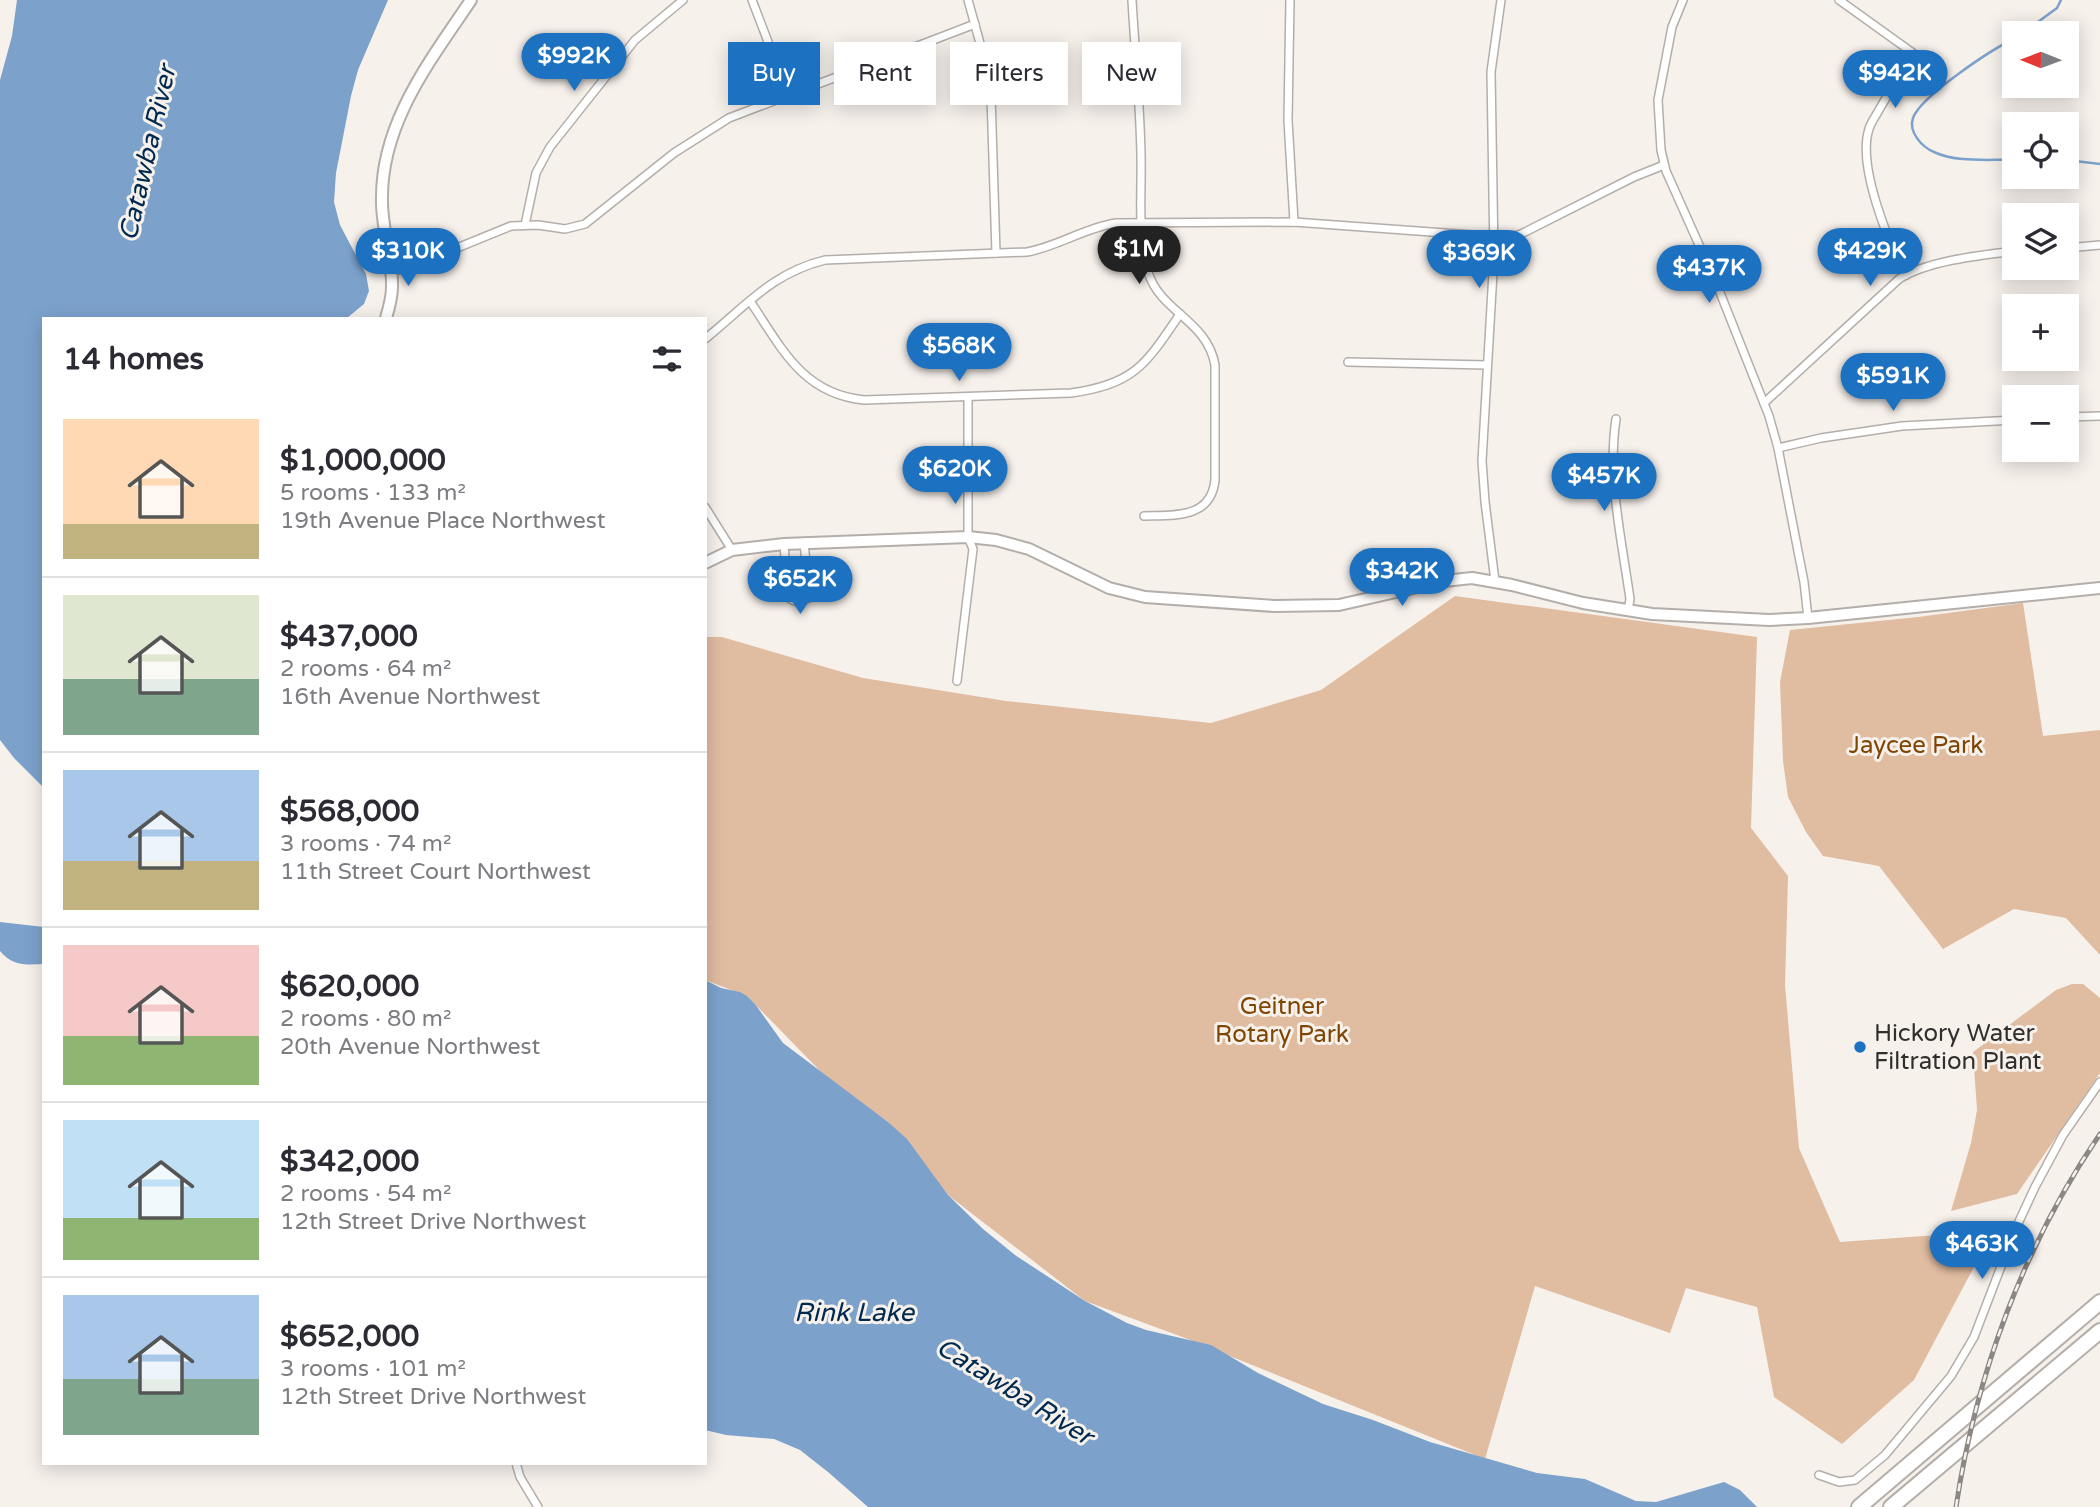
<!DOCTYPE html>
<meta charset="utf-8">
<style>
:root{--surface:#fff;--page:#f2f2f3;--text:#2b2b33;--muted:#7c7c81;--line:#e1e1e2;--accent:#1c72c0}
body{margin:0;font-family:"Varela Round",sans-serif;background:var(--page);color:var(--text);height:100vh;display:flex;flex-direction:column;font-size:26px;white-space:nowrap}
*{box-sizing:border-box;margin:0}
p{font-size:23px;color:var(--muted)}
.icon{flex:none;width:38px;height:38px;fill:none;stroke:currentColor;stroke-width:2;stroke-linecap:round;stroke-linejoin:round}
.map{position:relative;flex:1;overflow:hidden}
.sheet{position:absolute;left:42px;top:317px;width:665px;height:1148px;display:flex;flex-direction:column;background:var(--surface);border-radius:0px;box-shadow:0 4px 18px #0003}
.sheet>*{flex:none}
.hud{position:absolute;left:728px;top:42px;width:665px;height:63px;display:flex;gap:14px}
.needle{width:46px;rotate:271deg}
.controls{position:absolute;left:2002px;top:21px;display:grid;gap:14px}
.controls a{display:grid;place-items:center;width:77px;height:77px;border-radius:0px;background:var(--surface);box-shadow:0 4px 18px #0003;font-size:35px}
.price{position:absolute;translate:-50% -60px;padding:0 16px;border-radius:24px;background:var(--accent);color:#fff;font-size:23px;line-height:46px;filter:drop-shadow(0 2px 4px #0008)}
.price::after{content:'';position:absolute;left:50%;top:42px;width:21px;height:16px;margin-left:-10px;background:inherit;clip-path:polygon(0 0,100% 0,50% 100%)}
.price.current{background:#222;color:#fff}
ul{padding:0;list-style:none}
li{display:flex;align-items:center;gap:21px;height:175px;padding:0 21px}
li+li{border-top:2px solid var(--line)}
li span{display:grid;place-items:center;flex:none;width:196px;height:140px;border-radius:0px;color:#555}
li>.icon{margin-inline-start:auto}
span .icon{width:84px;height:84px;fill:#fffc;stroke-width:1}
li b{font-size:30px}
h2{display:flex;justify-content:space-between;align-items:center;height:84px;padding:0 21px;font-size:30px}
.pill{padding:0 24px;border-radius:0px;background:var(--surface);box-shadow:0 4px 18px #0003;font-size:24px;line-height:63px}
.pill.current{background:var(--accent);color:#fff}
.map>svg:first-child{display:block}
.green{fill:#e0bca1}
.water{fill:#7ca2cc}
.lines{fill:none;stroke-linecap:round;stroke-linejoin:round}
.stream{stroke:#7ca2cc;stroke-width:2.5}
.street-casing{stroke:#b4aeaa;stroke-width:10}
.secondary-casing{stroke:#b4aeaa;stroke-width:14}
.highway-casing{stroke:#b4aeaa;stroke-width:18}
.street{stroke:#fff;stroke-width:7}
.secondary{stroke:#fff;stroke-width:10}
.highway{stroke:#fff;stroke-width:14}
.rail-casing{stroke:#8b8784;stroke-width:5}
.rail{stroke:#f7f1ec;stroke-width:2.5;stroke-dasharray:8;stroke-linecap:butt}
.poi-dot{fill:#1c72c0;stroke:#f7f1ec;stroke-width:2.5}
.labels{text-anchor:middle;stroke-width:6;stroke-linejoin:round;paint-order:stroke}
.park-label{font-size:24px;fill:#7f4503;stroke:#f7f1ec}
.poi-label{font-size:24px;fill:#312e2d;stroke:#f7f1ec;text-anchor:start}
.water-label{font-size:26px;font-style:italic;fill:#002950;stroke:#f7f1ec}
</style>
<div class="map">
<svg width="2100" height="1507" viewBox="0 0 2100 1507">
<rect width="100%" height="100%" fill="#f7f1ec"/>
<g class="green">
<path d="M1455,596L1757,637L1751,828L1788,876L1785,985L1799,1148L1840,1242L1993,1231L1914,1380L1842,1444L1774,1397L1757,1307L1686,1288L1670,1333L1535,1286L1485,1459L1185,1338L1085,1301L948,1195L888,1122L827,1078L747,996L705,980V637H722L863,678L1006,701L1211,723L1321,690Z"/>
<path d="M2023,603L2043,736L2100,730V955L2066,918L2014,909L1943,949L1879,866L1823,856L1806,832L1788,797L1783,761L1780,682L1790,630L1918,617Z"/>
<path d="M2072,984H2083L2100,998V1073L2017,1194L1951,1211L1971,1143L1977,1110L1973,1052L2056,990Z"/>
</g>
<g class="water">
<path d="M17,0H388L358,70L351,96L336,173L334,202L340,225L366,274L369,291L364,304L347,318H44V788L14,758L0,740V80L12,36Z"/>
<path d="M0,922L44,927V964C26,965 12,966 0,951Z"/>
<path d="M705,980L721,988L740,992L747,996L755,1004L783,1043L888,1122L907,1139L948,1195L983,1229L1015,1255L1085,1301L1127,1323L1146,1330L1211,1345L1258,1373L1323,1404L1373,1420L1430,1442L1537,1473L1585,1479L1636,1501L1656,1502L1724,1482L1740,1490L1757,1507H868L828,1472L800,1450L774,1439L726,1435L705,1430Z"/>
</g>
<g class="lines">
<g class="stream">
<path d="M2023,33L2057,8L2061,0"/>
<path d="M2014,39C1992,49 1921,96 1913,118C1908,132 1922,147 1934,152C1957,163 1989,159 2014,160"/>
<path d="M2067,160L2100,164"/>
</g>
<g class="street-casing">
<g id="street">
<path d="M752,0L788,94"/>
<path d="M968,0L985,61L991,96L996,253"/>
<path d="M1132,0C1135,52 1140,103 1141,155C1142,193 1137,235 1148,272C1160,312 1207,320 1215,365V480C1211,519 1174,515 1144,516"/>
<path d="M1290,0L1288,120L1294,222"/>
<path d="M1683,0L1672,27L1658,100L1661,150L1666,171L1717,285L1769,416L1778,448L1804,582L1808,618"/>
<path d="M1839,0L1913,53C1901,72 1890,91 1879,110C1876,116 1871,122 1869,129C1857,165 1888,242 1906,275"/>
<path d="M525,225L536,173L550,147L635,40L683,0"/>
<path d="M2067,248L2100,245"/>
<path d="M392,271L408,268L511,226L538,225L565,229L585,224L674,153L729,118L975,24"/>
<path d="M750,301C781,347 802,394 864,400L1071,393C1135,384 1146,364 1180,314"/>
<path d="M705,339C746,306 772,273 825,260L1027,252C1059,246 1084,228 1116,223L1294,222L1486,236L1500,240L1521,234L1634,177L1664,165"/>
<path d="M1348,362L1487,365"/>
<path d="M1764,403L1899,279C1927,261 1981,255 2014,251"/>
<path d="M2067,417L2100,416"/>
<path d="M1616,419C1607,478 1622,541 1630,599L1628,611"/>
<path d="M1778,448L1821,438L1902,426L2014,420"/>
<path d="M705,507L732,550"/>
<path d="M784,544L788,597C795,603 800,603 808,598L809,591L804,543"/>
<path d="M1495,581L1485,502L1482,461L1494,255L1491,72L1501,0"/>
<path d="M957,681L973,549L968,537V397"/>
<path d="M516,1463L520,1477L538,1507"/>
<path d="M1819,1475L1839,1482L1855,1480L1885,1455L1951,1376L1974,1337L2015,1230L2035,1187L2063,1135L2100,1082"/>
</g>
</g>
<g class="secondary-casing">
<g id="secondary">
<path d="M386,318C389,308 392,298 392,287C393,259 382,231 382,202C380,124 430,61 471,0"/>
<path d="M705,563L732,550L784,544L968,537L996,540L1029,549L1109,588L1145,597L1274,606L1339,605L1444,581L1472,578L1512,585L1583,603L1652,614L1769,620L1808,618L2100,588"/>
</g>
</g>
<g class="highway-casing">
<g id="highway">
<path d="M1859,1507L2100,1302"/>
<path d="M1891,1507L2100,1331"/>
</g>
</g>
<use href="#street" class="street"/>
<use href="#secondary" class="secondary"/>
<use href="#highway" class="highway"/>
<g class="rail-casing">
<path id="rail" d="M1956,1507C1976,1374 2024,1245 2100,1134"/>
</g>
<use href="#rail" class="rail"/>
</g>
<circle class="poi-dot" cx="1860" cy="1047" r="7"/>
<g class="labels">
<g class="park-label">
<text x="1916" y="753">Jaycee Park</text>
<text x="1282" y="1014">Geitner<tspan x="1282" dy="28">Rotary Park</tspan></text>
</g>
<g class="poi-label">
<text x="1874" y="1041">Hickory Water<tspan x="1874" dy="28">Filtration Plant</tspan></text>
</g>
<g class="water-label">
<text transform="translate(147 153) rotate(-77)" y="9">Catawba River</text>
<text x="854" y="1321">Rink Lake</text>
<text transform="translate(1015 1391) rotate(32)" y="9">Catawba River</text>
</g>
</g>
</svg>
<div class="controls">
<a><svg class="needle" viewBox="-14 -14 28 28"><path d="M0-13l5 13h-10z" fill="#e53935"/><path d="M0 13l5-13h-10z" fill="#7c7c81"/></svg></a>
<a><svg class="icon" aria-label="locate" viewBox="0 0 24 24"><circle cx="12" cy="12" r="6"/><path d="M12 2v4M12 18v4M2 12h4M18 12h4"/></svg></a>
<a><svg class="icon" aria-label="layers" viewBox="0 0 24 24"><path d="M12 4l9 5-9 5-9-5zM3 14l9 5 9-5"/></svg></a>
<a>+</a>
<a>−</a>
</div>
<b class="price" style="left:574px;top:93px">$992K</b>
<b class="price" style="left:1895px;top:110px">$942K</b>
<b class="price current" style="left:1139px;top:286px">$1M</b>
<b class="price" style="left:408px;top:288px">$310K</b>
<b class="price" style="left:1870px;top:288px">$429K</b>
<b class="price" style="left:1479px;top:290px">$369K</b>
<b class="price" style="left:1709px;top:305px">$437K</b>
<b class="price" style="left:959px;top:383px">$568K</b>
<b class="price" style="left:1893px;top:413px">$591K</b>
<b class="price" style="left:955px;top:506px">$620K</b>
<b class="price" style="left:1604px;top:513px">$457K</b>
<b class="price" style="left:1402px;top:608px">$342K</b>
<b class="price" style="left:800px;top:616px">$652K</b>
<b class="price" style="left:1982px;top:1281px">$463K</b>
<div class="hud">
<a class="pill current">Buy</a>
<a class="pill">Rent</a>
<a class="pill">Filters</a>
<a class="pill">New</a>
</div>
<section class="sheet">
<h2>14 homes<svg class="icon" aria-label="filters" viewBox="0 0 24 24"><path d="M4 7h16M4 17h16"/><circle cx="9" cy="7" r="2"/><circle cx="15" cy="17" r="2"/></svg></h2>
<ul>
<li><span style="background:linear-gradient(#ffd9b3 75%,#c2b280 0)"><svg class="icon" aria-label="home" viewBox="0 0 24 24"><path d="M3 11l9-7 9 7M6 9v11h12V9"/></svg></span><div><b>$1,000,000</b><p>5 rooms · 133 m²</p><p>19th Avenue Place Northwest</p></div></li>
<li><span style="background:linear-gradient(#dfe7d0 60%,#7fa58c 0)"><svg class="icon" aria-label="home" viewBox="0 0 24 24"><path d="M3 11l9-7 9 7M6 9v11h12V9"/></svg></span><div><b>$437,000</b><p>2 rooms · 64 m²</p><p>16th Avenue Northwest</p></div></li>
<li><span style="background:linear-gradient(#a9c7e8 65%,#c2b280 0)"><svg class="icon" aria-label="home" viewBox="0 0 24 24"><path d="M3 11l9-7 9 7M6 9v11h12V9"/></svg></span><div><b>$568,000</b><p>3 rooms · 74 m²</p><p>11th Street Court Northwest</p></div></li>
<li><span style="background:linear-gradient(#f6c9c9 65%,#8fb573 0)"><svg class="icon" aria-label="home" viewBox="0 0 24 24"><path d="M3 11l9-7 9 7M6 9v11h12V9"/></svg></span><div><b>$620,000</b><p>2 rooms · 80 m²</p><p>20th Avenue Northwest</p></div></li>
<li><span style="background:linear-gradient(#bfe0f5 70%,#8fb573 0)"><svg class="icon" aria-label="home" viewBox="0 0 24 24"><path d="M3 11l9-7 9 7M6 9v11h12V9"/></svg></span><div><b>$342,000</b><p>2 rooms · 54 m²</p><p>12th Street Drive Northwest</p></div></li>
<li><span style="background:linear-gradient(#a9c7e8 60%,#7fa58c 0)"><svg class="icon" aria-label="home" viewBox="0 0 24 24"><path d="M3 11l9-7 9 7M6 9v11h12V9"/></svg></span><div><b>$652,000</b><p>3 rooms · 101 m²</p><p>12th Street Drive Northwest</p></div></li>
</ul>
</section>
</div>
